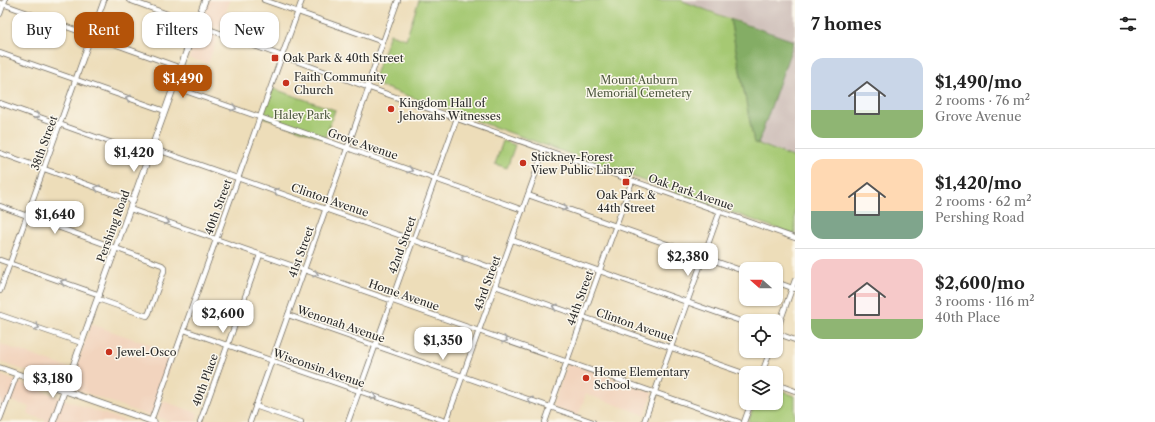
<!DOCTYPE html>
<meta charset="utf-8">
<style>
:root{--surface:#fff;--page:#f2f2f2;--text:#222;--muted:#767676;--line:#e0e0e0;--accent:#b45309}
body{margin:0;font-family:"Libre Caslon Text",serif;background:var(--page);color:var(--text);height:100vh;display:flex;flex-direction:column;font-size:15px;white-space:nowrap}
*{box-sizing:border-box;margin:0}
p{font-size:13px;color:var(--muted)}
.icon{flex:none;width:22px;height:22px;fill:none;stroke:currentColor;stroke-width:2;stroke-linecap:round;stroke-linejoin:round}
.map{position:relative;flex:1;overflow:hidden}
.sheet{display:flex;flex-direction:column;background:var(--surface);width:360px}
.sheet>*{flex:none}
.top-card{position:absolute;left:12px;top:12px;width:380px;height:36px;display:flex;gap:8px}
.needle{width:26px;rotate:291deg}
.fabs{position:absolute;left:739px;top:262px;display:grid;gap:8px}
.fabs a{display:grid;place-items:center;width:44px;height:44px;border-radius:8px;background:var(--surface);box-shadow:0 1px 3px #0004;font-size:20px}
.price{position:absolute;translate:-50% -34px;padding:0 9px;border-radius:8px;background:#fff;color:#222;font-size:13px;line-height:26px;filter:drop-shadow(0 1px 2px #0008)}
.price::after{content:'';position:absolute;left:50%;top:24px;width:12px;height:9px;margin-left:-6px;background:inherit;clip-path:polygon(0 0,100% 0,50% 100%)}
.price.selected{background:var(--accent);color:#fff}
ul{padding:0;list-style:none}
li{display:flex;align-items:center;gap:12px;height:100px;padding:0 16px}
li+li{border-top:1px solid var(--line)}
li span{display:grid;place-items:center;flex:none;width:112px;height:80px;border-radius:12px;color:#555}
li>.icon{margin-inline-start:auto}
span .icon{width:48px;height:48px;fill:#fffc;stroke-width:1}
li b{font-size:17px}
h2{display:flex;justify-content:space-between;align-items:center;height:48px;padding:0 16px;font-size:17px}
.chip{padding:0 14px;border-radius:12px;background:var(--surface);box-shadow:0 1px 3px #0004;font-size:14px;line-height:36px}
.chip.selected{background:var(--accent);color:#fff}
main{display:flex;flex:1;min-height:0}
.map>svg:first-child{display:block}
.built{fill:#f2d4be}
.industrial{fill:#cfc0ba}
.green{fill:#a6c973;stroke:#687a4f}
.forest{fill:#84ad65;stroke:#586c48}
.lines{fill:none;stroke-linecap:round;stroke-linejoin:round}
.minor-casing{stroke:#6f695d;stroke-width:6}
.major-casing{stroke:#6f695d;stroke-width:7}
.minor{stroke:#fff;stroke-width:4.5}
.major{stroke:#fff;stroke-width:5.5}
.oneway{stroke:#a0a0a0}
.poi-dot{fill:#c8321e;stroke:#fbf7ec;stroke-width:1.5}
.labels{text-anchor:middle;stroke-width:3;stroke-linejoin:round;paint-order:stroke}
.poi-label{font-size:11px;fill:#2b2b2b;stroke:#fbf7ec;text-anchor:start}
.park-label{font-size:11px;fill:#505a41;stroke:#fbf7ec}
.street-label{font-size:11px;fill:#2b2b2b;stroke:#fbf7ec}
</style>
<main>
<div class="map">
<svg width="795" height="422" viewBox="0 0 795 422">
<rect width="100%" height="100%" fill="#fbf7ec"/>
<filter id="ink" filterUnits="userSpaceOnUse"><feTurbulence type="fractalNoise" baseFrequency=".025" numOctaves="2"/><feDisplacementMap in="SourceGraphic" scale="8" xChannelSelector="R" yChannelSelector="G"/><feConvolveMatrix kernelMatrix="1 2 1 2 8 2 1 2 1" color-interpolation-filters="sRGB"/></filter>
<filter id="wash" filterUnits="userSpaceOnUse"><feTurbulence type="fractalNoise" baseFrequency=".012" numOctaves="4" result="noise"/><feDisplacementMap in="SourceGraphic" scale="16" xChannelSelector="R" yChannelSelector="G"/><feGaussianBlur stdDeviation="0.9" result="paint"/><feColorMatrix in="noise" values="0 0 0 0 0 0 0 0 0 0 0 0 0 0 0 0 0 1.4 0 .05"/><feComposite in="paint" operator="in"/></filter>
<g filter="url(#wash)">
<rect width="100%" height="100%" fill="#edddb9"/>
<g class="built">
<path d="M209,0H230L220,30L201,23Z"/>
<path d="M199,29L218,36L208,64L189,58Z"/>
<path d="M185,67L204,74L197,94L179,87Z"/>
<path d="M91,324L151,345L149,351L172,359L152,417L69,387Z"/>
<path d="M0,344L69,368L62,383L0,362Z"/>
<path d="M568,362L653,393L645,415L586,394L578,416L552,407Z"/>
<path d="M0,375L98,412L130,422H45V420L28,414L30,407L8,400L3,412L0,411Z"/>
<path d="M163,401L198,413L195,422H170L157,417Z"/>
</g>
<path class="industrial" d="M680,0H795V158L758,144L794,41Z"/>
<g class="green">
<path d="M419,0H680L730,19L754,142L795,158V235L372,83L390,34L406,39Z"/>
<path d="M271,88L335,110L325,139L261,116Z"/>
<path d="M503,141L515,145L507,168L495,164Z"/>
<path d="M776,389L795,396V422H748L755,403H776Z"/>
</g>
<path class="forest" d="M730,19L794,41L758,144L754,143Z"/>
</g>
<g filter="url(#ink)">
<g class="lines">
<g class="minor-casing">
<g id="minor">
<path d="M129,0L367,87L795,238"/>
<path d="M264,0L383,42"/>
<path d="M0,3L181,68"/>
<path d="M0,14L5,0"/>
<path d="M0,53L165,111"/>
<path d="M174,87L523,210"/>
<path d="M367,87L398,0"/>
<path d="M0,103L149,156"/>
<path d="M152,148L501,271"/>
<path d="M0,153L133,201"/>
<path d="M528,195L746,272"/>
<path d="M0,206L162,265L164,267V271L149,313L147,316L98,299"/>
<path d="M130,209L739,422"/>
<path d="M512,240L746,323"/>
<path d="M0,260L100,295"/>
<path d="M795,280L776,333L795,340"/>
<path d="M776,282L795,289"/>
<path d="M495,286L746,374"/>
<path d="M0,291L104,0"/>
<path d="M0,315L82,343"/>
<path d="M288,315L593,422"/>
<path d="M184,330L448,422"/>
<path d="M762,373L770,351"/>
<path d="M776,384L795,391"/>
<path d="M255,406L301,422"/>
<path d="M0,419L17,374"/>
<path d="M151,421L302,0"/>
<path d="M200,422L260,255"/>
<path d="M250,422L369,87"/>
<path d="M348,422L457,118"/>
<path d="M446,422L544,150"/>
<path d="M545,422L632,181"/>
<path d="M644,422L720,211"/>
<path d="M744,422L751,403"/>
</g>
</g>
<g class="major-casing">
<g id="major">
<path d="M0,368L154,422"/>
<path d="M53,422L205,0"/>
</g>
</g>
<use href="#minor" class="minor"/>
<use href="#major" class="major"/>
</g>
<defs><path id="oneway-chevron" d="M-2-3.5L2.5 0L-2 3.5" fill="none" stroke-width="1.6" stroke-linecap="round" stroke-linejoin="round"/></defs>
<g class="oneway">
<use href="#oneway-chevron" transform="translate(128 98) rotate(-161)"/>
<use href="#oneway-chevron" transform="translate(234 108) rotate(19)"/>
<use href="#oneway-chevron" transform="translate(37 116) rotate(20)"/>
<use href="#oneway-chevron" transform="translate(410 170) rotate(19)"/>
<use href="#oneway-chevron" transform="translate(97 188) rotate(-161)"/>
<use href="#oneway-chevron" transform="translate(276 191) rotate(-161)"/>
<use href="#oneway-chevron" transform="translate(565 208) rotate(19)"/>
<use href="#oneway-chevron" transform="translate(167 222) rotate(19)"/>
<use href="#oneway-chevron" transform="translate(464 258) rotate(-160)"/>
<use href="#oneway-chevron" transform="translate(316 274) rotate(19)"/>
<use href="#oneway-chevron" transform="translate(63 282) rotate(-161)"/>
<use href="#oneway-chevron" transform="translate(555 307) rotate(-161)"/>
<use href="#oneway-chevron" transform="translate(37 327) rotate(19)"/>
<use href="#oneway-chevron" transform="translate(505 340) rotate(19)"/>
<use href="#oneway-chevron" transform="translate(374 397) rotate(19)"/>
<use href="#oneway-chevron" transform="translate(530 400) rotate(-161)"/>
</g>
</g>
<g class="poi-dot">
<rect x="271" y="54" width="8" height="8" rx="2"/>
<circle cx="286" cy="83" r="4"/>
<circle cx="391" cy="109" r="4"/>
<circle cx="523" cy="163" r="4"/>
<rect x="622" y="178" width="8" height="8" rx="2"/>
<circle cx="109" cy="352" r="4"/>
<circle cx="586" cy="378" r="4"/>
</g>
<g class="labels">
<g class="poi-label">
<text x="283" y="62">Oak Park &amp; 40th Street</text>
<text x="294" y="81">Faith Community<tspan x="294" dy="13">Church</tspan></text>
<text x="399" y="107">Kingdom Hall of<tspan x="399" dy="13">Jehovahs Witnesses</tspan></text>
<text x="531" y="161">Stickney-Forest<tspan x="531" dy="13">View Public Library</tspan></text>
<text x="626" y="199" text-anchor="middle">Oak Park &amp;<tspan x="626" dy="13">44th Street</tspan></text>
<text x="117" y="356">Jewel-Osco</text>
<text x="594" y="376">Home Elementary<tspan x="594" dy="13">School</tspan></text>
</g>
<g class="park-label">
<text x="639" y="84">Mount Auburn<tspan x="639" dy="13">Memorial Cemetery</tspan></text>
<text x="302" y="119">Haley Park</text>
</g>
<g class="street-label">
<text transform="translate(44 143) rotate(-70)" y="4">38th Street</text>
<text transform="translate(363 144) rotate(19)" y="4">Grove Avenue</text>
<text transform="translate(691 192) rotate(19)" y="4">Oak Park Avenue</text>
<text transform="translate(330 200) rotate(19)" y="4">Clinton Avenue</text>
<text transform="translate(218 207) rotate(-70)" y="4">40th Street</text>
<text transform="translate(113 226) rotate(-70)" y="4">Pershing Road</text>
<text transform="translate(402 245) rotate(-70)" y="4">42nd Street</text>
<text transform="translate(301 252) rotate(-70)" y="4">41st Street</text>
<text transform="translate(487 283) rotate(-70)" y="4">43rd Street</text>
<text transform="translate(404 295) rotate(19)" y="4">Home Avenue</text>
<text transform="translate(580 298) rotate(-70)" y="4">44th Street</text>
<text transform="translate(341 324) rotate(19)" y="4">Wenonah Avenue</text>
<text transform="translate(635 325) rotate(19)" y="4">Clinton Avenue</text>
<text transform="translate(319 368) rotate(19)" y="4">Wisconsin Avenue</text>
<text transform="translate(205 380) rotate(-70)" y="4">40th Place</text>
</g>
</g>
</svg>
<div class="fabs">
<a><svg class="needle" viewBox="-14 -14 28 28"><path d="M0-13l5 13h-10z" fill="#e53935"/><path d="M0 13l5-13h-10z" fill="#767676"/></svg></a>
<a><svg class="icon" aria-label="locate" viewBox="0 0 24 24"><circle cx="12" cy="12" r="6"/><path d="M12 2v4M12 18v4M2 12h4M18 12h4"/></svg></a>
<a><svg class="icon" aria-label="layers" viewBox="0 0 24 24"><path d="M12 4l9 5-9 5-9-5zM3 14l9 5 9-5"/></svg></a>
</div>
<b class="price selected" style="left:183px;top:99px">$1,490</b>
<b class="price" style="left:134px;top:173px">$1,420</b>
<b class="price" style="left:55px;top:235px">$1,640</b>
<b class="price" style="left:688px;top:277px">$2,380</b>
<b class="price" style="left:223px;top:334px">$2,600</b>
<b class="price" style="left:443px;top:361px">$1,350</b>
<b class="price" style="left:53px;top:399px">$3,180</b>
<div class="top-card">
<a class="chip">Buy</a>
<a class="chip selected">Rent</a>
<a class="chip">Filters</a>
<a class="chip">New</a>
</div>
</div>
<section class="sheet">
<h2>7 homes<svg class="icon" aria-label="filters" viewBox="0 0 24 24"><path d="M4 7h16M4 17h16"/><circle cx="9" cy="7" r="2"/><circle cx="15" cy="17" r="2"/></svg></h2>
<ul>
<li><span style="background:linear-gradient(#c9d6e8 65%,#8fb573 0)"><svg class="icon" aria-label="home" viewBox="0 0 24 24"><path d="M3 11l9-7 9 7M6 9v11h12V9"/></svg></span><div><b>$1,490/mo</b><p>2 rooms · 76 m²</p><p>Grove Avenue</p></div></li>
<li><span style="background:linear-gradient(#ffd9b3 65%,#7fa58c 0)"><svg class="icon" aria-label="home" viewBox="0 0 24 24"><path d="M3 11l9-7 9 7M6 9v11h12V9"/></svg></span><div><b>$1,420/mo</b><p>2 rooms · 62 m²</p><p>Pershing Road</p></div></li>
<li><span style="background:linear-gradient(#f6c9c9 75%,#8fb573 0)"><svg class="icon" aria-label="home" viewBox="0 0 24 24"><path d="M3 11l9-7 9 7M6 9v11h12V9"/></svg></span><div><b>$2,600/mo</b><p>3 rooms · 116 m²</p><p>40th Place</p></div></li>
</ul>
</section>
</main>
